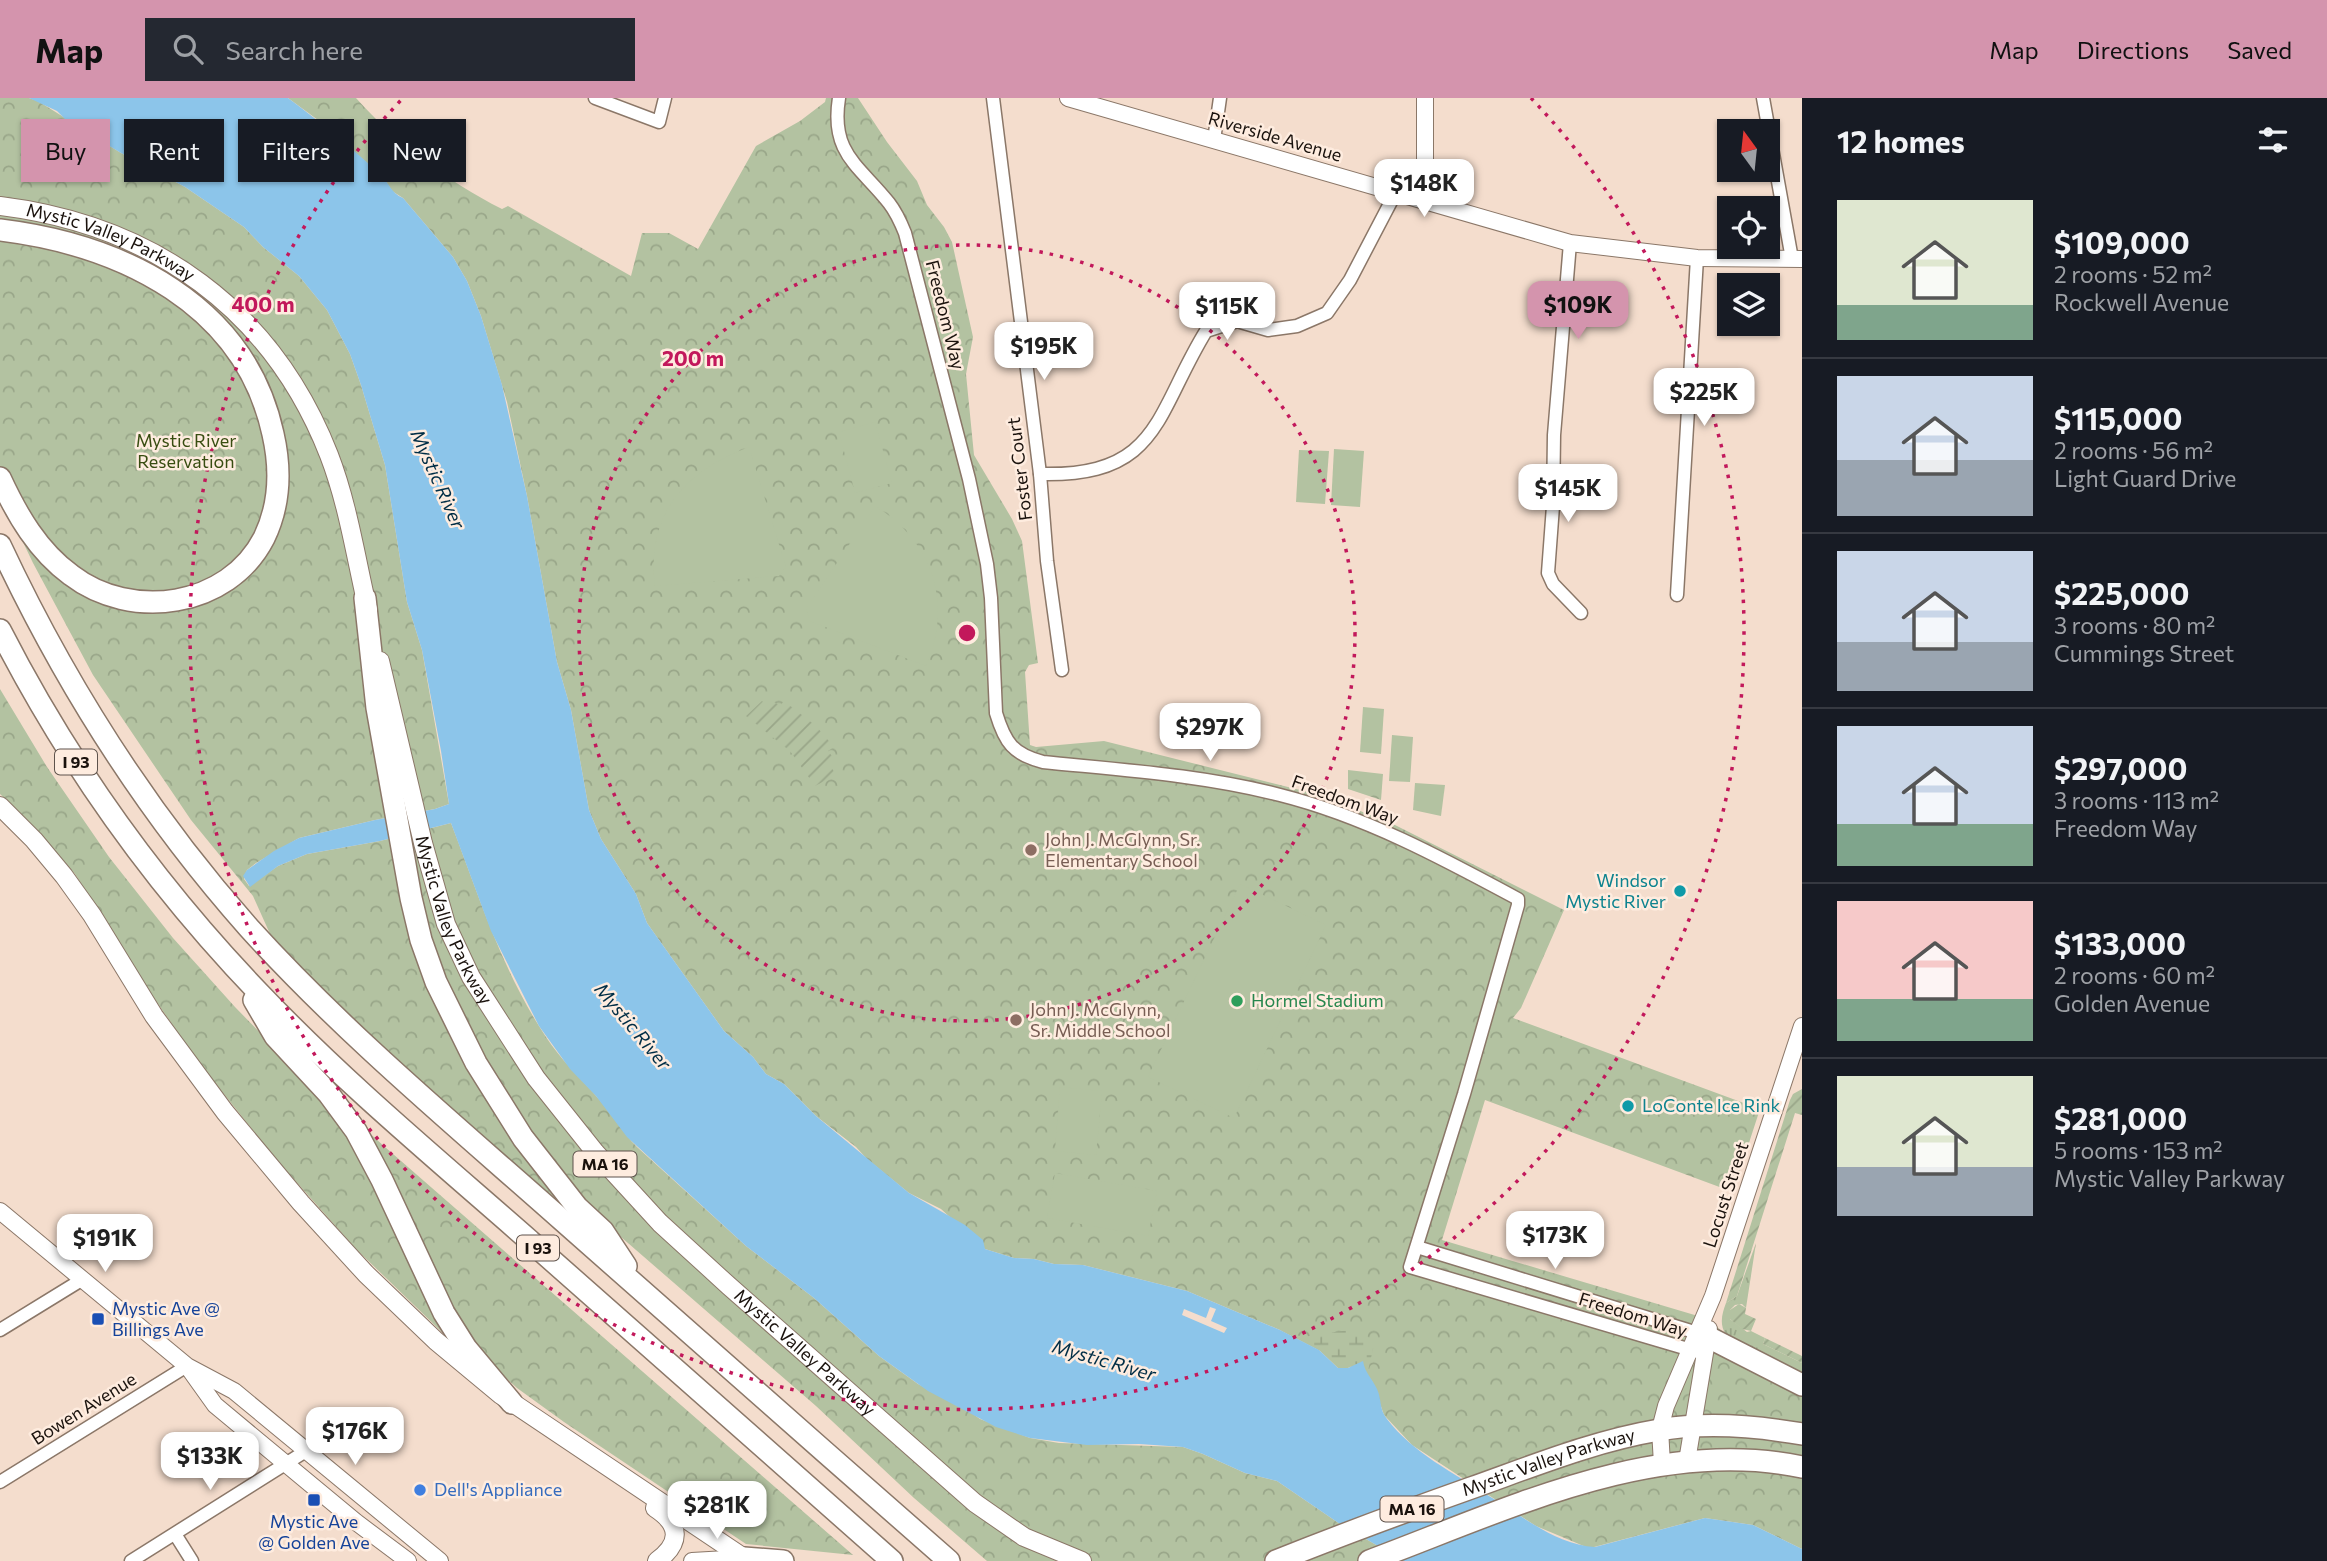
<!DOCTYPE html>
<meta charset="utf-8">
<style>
:root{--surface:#171b24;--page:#242831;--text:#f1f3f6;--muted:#9ea1a6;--line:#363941;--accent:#d494ad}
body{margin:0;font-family:Commissioner,sans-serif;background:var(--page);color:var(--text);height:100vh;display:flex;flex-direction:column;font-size:26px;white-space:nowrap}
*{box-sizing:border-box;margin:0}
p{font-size:23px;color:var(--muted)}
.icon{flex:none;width:38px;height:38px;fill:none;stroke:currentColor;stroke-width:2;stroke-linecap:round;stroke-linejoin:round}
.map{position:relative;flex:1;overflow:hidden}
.side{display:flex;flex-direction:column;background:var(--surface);width:525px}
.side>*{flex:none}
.top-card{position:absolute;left:21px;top:21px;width:665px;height:63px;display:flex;gap:14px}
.needle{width:46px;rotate:345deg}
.fabs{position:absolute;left:1717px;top:21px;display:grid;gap:14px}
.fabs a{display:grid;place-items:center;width:63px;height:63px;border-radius:0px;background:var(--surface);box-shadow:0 2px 5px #0004;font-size:35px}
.price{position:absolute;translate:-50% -60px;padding:0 16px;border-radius:14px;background:#fff;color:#222;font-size:23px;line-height:46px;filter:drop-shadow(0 2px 4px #0008)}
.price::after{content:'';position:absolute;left:50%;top:42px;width:21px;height:16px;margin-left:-10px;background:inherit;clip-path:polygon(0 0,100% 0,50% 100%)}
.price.current{background:var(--accent);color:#111}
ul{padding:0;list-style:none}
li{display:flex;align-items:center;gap:21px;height:175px;padding:0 35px}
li+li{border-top:2px solid var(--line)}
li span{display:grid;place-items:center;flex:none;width:196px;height:140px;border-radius:0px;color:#555}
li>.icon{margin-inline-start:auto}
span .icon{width:84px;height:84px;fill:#fffc;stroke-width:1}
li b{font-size:30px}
h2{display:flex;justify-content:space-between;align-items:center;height:84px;padding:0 35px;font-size:30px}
.pill{padding:0 24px;border-radius:0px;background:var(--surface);box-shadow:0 2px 5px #0004;font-size:24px;line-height:63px}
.pill.current{background:var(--accent);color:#111}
header{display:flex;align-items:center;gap:42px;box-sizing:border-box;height:98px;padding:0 35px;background:var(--accent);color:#111}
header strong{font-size:33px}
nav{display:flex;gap:38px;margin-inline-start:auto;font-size:24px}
.search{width:490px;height:63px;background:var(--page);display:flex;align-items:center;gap:18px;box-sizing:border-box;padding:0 24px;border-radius:0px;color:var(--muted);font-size:26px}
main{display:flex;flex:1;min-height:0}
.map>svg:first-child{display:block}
.grass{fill:url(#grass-tufts)}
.forest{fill:url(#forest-crowns)}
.wetland{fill:url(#wetland-marsh)}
.garden{fill:url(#garden-furrows)}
.pitch{fill:#b3c2a1}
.water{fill:#8cc5ea}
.pier{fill:#f4ddcd}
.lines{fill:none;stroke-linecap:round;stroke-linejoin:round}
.street-casing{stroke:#8b7768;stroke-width:15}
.secondary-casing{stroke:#8b7768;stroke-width:18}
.primary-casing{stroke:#8b7768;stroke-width:20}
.highway-casing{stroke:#8b7768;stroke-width:24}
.street{stroke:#fff;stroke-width:12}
.secondary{stroke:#fff;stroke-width:16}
.primary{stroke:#fff;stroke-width:18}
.highway{stroke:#fff;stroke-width:21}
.ring{fill:none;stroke:#c2185b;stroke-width:3.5;stroke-dasharray:3.5 7}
.education-dot{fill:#8d6e63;stroke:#feecdf;stroke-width:2.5}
.culture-dot{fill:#0f9aa8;stroke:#feecdf;stroke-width:2.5}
.leisure-dot{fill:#2e9e5b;stroke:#feecdf;stroke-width:2.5}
.transit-dot{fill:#1a4fb4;stroke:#feecdf;stroke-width:2.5}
.shop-dot{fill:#3f7fe0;stroke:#feecdf;stroke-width:2.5}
.labels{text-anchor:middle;stroke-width:5;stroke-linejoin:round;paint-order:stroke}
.shield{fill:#feecdf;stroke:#5e534c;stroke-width:2}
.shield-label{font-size:16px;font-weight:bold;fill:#1a120d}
.street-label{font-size:18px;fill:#1a120d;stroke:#feecdf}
.park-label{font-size:18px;fill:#384d11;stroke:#feecdf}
.education-label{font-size:18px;fill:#785e54;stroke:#feecdf;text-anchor:start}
.culture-label{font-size:18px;fill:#0d838f;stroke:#feecdf;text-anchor:end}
.leisure-label{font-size:18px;fill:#27864d;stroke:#feecdf;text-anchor:start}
.transit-label{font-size:18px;fill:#164399;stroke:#feecdf;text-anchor:start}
.shop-label{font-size:18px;fill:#366cbe;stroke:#feecdf;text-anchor:start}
.water-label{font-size:19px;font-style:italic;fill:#002e46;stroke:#feecdf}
.centre{fill:#c2185b;stroke:#feecdf;stroke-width:3.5}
.ring-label{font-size:21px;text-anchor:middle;font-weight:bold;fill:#c2185b;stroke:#feecdf;stroke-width:5;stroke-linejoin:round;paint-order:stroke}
</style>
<header>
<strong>Map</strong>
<div class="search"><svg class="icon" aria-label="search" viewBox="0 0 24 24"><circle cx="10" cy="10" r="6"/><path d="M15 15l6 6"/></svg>Search here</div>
<nav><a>Map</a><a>Directions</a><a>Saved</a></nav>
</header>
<main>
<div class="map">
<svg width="1802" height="1463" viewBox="0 0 1802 1463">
<defs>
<pattern id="grass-tufts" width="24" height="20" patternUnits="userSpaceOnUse" patternTransform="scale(1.75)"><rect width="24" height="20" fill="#b3c2a1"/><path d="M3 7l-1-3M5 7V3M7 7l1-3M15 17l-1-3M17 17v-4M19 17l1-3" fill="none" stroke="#99a689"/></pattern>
<pattern id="forest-crowns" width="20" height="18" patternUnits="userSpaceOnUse" patternTransform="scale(1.75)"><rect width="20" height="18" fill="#b3c2a1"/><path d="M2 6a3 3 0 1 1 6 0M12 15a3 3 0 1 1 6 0" fill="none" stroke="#99a689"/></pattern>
<pattern id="wetland-marsh" width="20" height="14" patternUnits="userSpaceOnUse" patternTransform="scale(1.75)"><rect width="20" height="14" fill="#b3c2a1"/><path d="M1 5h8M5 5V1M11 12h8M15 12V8" fill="none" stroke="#99a689"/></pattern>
<pattern id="garden-furrows" width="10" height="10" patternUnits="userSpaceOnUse" patternTransform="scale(1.75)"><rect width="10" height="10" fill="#b3c2a1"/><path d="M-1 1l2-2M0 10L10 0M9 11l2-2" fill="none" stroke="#99a689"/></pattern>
</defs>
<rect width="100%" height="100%" fill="#f4ddcd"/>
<path class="grass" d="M1756,1145L1746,1210L1742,1206L1735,1207L1730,1212V1221L1747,1234L1751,1233L1765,1240L1763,1246L1802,1265V1276L1726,1237C1719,1226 1722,1216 1726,1205L1737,1198Z"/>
<g class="forest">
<path d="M0,0H29L38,3L121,55L185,89L244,129L263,149L299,178L327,212L350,256L361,287L385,367L407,504L422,552L449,706L435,711L375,722L299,740L256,765L247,772L244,781L249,788L278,768L307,756L380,743L451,725C479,798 502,873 546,939C560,961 580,979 597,999C612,1015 622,1034 637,1049L746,1148L814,1200L879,1258L918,1286L966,1311L980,1321L1030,1340L1059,1345L1183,1349L1203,1356L1245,1375L1277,1383L1340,1426L1404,1463H987L914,1400L816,1308L621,1139L588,1127L504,1063L453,1017L275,847L253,798L191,722L93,577L33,465L0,396Z"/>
<path d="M288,0H356C397,46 447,83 502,111L508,108L631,178L642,135H669L698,151L756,48L800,23L825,4L826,0H858L887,44L917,83L927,107L944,129L952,144L973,239L966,276L974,357L1012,421L1022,443L1038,565L1029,567L1025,574L1030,647L1036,649L1104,643L1320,697L1393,726L1564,812L1521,910L1513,920L1760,1011L1733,1094L1485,1002L1442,1142L1698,1218L1710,1223L1729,1239L1802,1276V1451L1753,1427L1705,1420L1594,1449H1586L1536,1428L1412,1347L1384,1317L1372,1283L1367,1277L1280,1232L1187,1193L1083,1167L1054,1166L1034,1161L1014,1160L985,1151L941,1111L909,1095L867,1061L856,1049L816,1018L784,986L766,976L753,959L724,933L647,825L636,796L601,741L589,712L571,612L557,564L527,398L507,304L481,218L467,183L453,159L403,100L392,93L383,79L318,22Z"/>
<path d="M0,591L47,669L109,759L173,840L235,909L277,952L385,1049L853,1457L746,1446L564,1324L517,1290L486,1262L446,1238L356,1151L275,1060L196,961L147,890L75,776L35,730L0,696Z"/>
<path d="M1348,672L1383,676L1381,702L1348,691Z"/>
</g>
<path class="wetland" d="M1280,1232L1303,1239L1349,1232C1360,1232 1369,1237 1374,1247L1367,1277L1356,1266L1348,1270H1338L1319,1252Z"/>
<g class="garden">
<path d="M762,603L770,609L774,604L780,608L784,603L816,628L834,649L828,653L836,663L830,667L836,677L815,688L790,653L746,618Z"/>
<path d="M1802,991V1017L1795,1015L1737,1198L1726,1205L1790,1002L1793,996Z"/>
<path d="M1739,1206L1746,1210L1745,1216L1756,1221L1751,1233L1742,1231L1730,1221V1212Z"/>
<path d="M1765,1240L1802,1258V1265L1763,1246Z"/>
</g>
<g class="pitch">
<path d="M875,324L892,385L855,395L839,334Z"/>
<path d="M749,349L786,469L779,478L655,488C646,416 685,373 749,349Z"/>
<path d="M1334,351L1364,353L1360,409L1331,407Z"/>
<path d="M1299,352L1329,353L1325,406L1296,404Z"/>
<path d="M875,408C933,443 953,506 926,568L810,523L806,511Z"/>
<path d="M1363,609L1384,611L1381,656L1360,654Z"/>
<path d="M1392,637L1413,639L1410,684L1389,683Z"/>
<path d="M1415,685L1445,687L1441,718L1413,712Z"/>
<path d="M1240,786L1326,827L1234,1020L1148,979Z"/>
<path d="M1060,989L1102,993L1096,1057L1055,1053Z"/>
<path d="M1055,1075L1157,1093L1148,1138L1047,1120Z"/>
</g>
<path class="water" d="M29,0H288C320,24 352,50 381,77C389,85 391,95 403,100L453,159L467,183L481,218L502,287L527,398L557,564L571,612L589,712L601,741L636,796L647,825L724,933L753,959L766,976L784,986L816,1018L909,1095L965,1127L983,1142L985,1151L1014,1160L1034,1161L1054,1166L1083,1167L1187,1193L1280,1232L1319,1252L1338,1270H1348L1363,1263C1365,1275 1372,1280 1377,1291C1382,1302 1379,1311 1387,1321C1413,1355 1454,1375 1489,1398C1521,1417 1556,1447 1595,1449L1705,1420L1753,1427L1802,1451V1463H1404L1340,1426L1277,1383L1245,1375L1203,1356L1183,1349L1139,1346L1087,1347L1030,1340L996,1329L928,1293L879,1258L814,1200L746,1148L627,1039L596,998L570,971L539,928L491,833L451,725L380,743L307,756L278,768L250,789L243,778L247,772L274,753L299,740L375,722L435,711L449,706L441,653L422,552L407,504L385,367L361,287L350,256L327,212L299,178L263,149L244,129L185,89L121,55L65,21L57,13Z"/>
<path class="pier" d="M1210,1209L1216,1211L1211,1223L1227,1230L1224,1235L1182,1217L1184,1211L1206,1220Z"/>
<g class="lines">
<g class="street-casing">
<g id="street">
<path d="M595,0L659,24L665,0"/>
<path d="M839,0C830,56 860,68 889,105C896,114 901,125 905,135L969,381L987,466L991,500L996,615C1005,645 1013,656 1043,664C1122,672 1202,677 1280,697C1364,718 1442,760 1518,801V807L1464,996L1410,1169L1698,1254"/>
<path d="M993,0L1040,376L1047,463L1062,572"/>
<path d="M1763,0L1792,161"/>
<path d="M1214,42L1220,0"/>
<path d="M1570,145L1554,337L1553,408L1548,475L1553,486L1581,515"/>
<path d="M1040,376C1160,379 1155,316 1206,233L1237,223L1268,232L1297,228L1327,215L1350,182L1396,94"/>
<path d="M1677,497L1697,160"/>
<path d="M1417,1149L1704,1237"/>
<path d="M0,1232L83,1181"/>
<path d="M0,1384L187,1268"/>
<path d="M175,1436L192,1463"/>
<path d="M131,1463L306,1353"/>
</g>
</g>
<g class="secondary-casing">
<g id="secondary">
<path d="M1068,0L1570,145L1697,160L1802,161"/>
<path d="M1414,99L1424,79L1425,71V0"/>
<path d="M0,1113L187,1268L234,1293L440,1463"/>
<path d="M190,1272L215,1307L356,1424L408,1463"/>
<path d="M1687,1363L1709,1231"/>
<path d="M1662,1366L1660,1331L1666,1308L1713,1198L1802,928"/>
<path d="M692,1463L744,1460"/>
</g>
</g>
<g class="primary-casing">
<g id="primary">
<path id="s1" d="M0,108C153,127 272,211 329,357C348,406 356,461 368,512"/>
<path id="s2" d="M380,563L423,745L446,826L471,879L536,980L595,1054L660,1125L729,1188L975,1405L1024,1439L1082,1463"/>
<path d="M0,708L34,742L64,778L92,817L154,918L225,1014L301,1105L366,1176L436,1243L501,1297L744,1460"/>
<path d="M655,1410C681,1427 681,1445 657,1463"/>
</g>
</g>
<g class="highway-casing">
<g id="highway">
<path d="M0,132C122,147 245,206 273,336C281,371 280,407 264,440C228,510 131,523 71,477C38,453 17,417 0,380"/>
<path d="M0,447C65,586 147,715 249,830C345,936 456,1028 563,1123C691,1236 820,1350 949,1463"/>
<path d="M365,500L377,610L411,800L421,842L436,884L476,965L523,1040L577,1109L603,1133L626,1168"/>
<path d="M0,532C68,665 157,789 261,897C345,985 439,1063 530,1143C651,1250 772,1357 892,1463"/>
<path d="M254,902L275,938L328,995L356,1033L382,1082L444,1215L466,1250L512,1305"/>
<path d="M1708,1239L1802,1287"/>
<path d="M744,1460L783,1463"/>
<path id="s3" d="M1276,1463C1341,1437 1406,1413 1471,1390C1533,1368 1594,1343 1659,1332C1705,1324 1756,1328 1802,1336"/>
<path d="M1369,1463C1504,1413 1654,1338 1802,1369"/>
</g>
</g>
<use href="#street" class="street"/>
<use href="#secondary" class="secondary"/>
<use href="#primary" class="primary"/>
<use href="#highway" class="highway"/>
</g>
<g class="ring">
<circle cx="967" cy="535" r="388"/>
<path d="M1531 0A777 777 0 1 1 403 0"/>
</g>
<g class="education-dot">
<circle cx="1031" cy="752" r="7"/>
<circle cx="1016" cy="922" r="7"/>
</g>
<g class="culture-dot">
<circle cx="1680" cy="793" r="7"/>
<circle cx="1628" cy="1008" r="7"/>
</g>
<circle class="leisure-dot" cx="1237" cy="903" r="7"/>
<g class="transit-dot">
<rect x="91" y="1214" width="14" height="14" rx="3.5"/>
<rect x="307" y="1395" width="14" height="14" rx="3.5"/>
</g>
<circle class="shop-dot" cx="420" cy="1392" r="7"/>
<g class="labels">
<g class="shield">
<rect x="55" y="651.5" width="42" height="25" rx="5"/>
<rect x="573.5" y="1053.5" width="63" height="25" rx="5"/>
<rect x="517" y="1137.5" width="42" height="25" rx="5"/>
<rect x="1380.5" y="1398.5" width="63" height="25" rx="5"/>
</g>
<g class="shield-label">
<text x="76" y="670">I 93</text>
<text x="605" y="1072">MA 16</text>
<text x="538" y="1156">I 93</text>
<text x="1412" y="1417">MA 16</text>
</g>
<g class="street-label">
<text transform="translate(1275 39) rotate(16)" y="6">Riverside Avenue</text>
<text dy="6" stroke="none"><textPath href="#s1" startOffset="117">Mystic Valley Parkway</textPath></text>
<text transform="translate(945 217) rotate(76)" y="6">Freedom Way</text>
<text transform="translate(1020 371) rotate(-97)" y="6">Foster Court</text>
<text transform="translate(1345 702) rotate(20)" y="6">Freedom Way</text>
<text dy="6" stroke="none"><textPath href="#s2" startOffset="270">Mystic Valley Parkway</textPath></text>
<text transform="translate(1726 1097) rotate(-72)" y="6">Locust Street</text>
<text transform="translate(1633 1217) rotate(17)" y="6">Freedom Way</text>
<text dy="6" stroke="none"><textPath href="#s2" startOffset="835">Mystic Valley Parkway</textPath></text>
<text transform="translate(84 1311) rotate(-32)" y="6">Bowen Avenue</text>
<text dy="6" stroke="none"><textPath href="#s3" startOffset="290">Mystic Valley Parkway</textPath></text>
</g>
<g class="park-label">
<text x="186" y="349">Mystic River<tspan x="186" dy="21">Reservation</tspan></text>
</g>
<g class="education-label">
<text x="1045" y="748">John J. McGlynn, Sr.<tspan x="1045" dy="21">Elementary School</tspan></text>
<text x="1030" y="918">John J. McGlynn,<tspan x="1030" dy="21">Sr. Middle School</tspan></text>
</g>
<g class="culture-label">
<text x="1666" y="789">Windsor<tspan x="1666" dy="21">Mystic River</tspan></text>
<text x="1642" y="1014" text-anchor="start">LoConte Ice Rink</text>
</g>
<g class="leisure-label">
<text x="1251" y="909">Hormel Stadium</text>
</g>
<g class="transit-label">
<text x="112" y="1217">Mystic Ave @<tspan x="112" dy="21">Billings Ave</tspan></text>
<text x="314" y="1430" text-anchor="middle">Mystic Ave<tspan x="314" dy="21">@ Golden Ave</tspan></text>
</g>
<g class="shop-label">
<text x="434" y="1398">Dell's Appliance</text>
</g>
<g class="water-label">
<text transform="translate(438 381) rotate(66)" y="7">Mystic River</text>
<text transform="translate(633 928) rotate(50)" y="7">Mystic River</text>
<text transform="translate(1104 1262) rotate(16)" y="7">Mystic River</text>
</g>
</g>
<circle cx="967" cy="535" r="10" class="centre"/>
<g class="ring-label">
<text x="263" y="214">400 m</text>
<text x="693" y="268">200 m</text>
</g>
</svg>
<div class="fabs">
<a><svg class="needle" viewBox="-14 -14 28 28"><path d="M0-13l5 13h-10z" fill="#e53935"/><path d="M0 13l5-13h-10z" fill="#9ea1a6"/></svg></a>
<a><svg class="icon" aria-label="locate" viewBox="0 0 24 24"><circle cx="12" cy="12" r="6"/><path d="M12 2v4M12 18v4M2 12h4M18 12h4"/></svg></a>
<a><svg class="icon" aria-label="layers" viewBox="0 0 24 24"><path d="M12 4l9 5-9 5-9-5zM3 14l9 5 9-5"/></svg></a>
</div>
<b class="price" style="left:1424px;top:121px">$148K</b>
<b class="price current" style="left:1578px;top:243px">$109K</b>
<b class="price" style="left:1227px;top:244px">$115K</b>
<b class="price" style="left:1044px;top:284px">$195K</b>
<b class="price" style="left:1704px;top:330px">$225K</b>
<b class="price" style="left:1568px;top:426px">$145K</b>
<b class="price" style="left:1210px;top:665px">$297K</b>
<b class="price" style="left:1555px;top:1173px">$173K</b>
<b class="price" style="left:105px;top:1176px">$191K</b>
<b class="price" style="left:355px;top:1369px">$176K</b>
<b class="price" style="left:210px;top:1394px">$133K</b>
<b class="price" style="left:717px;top:1443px">$281K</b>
<div class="top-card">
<a class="pill current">Buy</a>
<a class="pill">Rent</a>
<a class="pill">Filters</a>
<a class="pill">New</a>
</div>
</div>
<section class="side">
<h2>12 homes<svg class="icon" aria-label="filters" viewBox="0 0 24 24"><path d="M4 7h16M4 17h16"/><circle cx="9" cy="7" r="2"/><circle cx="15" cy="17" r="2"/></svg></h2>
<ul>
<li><span style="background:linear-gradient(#dfe7d0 75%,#7fa58c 0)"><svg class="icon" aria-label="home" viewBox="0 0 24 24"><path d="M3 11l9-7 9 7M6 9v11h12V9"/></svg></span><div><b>$109,000</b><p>2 rooms · 52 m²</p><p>Rockwell Avenue</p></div></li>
<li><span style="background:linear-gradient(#c9d6e8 60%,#9aa5b1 0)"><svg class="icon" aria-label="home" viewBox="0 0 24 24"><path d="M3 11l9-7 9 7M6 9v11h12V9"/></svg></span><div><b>$115,000</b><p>2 rooms · 56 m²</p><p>Light Guard Drive</p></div></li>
<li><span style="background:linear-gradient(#c9d6e8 65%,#9aa5b1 0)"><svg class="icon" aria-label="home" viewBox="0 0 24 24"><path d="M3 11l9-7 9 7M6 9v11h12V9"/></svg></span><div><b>$225,000</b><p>3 rooms · 80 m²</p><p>Cummings Street</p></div></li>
<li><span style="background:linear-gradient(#c9d6e8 70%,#7fa58c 0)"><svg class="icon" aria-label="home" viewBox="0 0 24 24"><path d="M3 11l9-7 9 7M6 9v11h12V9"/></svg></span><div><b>$297,000</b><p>3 rooms · 113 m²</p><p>Freedom Way</p></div></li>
<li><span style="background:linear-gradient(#f6c9c9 70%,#7fa58c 0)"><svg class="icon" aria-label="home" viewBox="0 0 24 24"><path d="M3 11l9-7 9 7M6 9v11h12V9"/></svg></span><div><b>$133,000</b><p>2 rooms · 60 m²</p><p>Golden Avenue</p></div></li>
<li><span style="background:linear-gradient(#dfe7d0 65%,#9aa5b1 0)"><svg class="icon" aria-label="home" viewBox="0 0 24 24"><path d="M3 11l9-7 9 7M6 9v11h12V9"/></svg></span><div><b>$281,000</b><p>5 rooms · 153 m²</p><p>Mystic Valley Parkway</p></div></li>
</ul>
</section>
</main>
